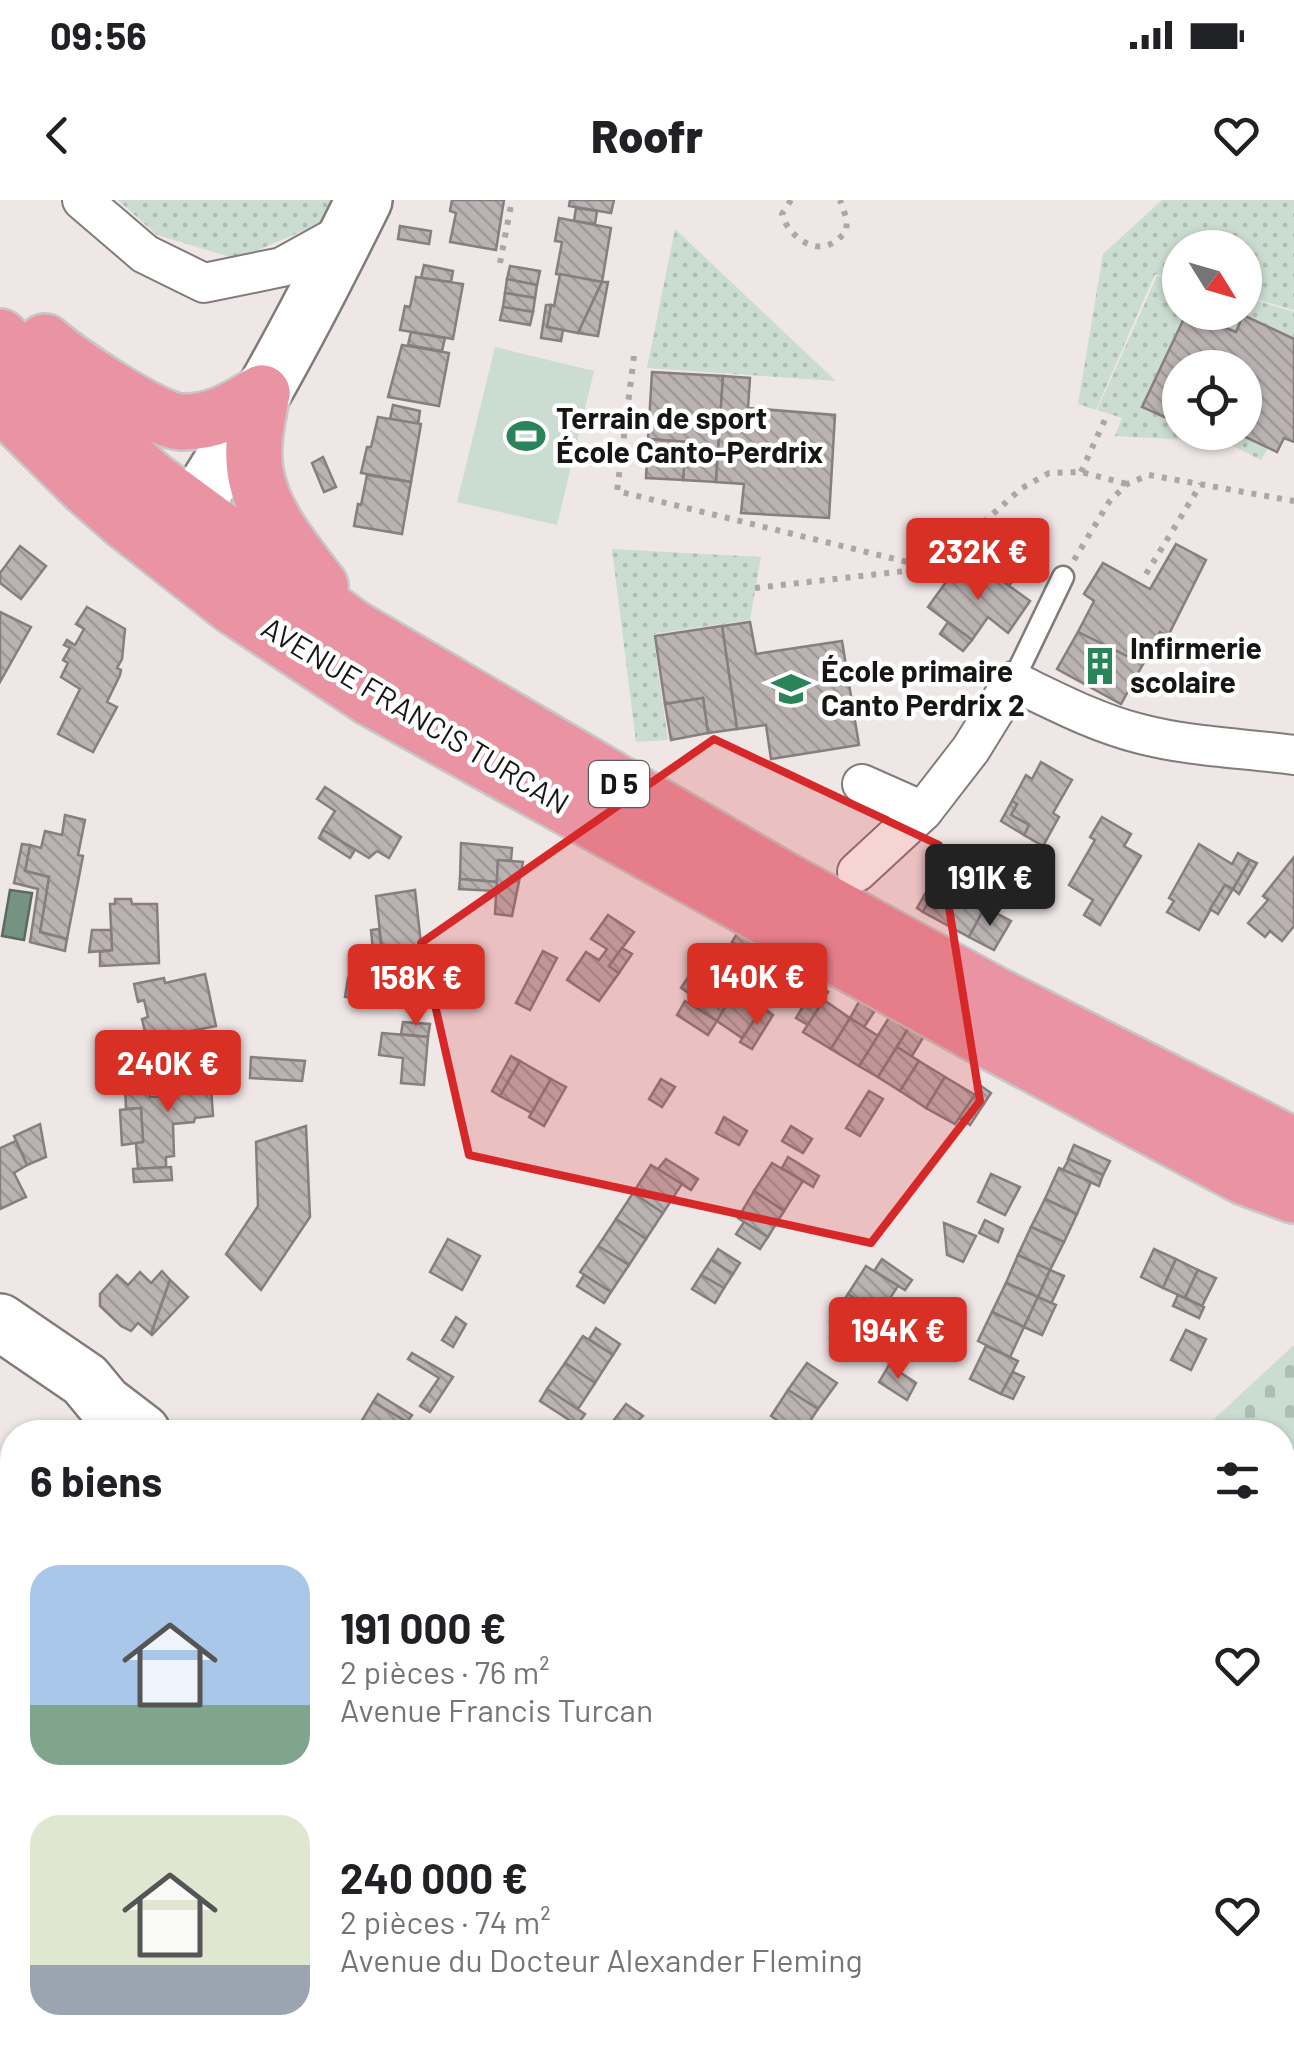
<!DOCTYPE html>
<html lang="fr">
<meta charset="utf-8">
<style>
:root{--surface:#fff;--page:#f2f2f2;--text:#202124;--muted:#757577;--accent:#d93025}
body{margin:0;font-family:Barlow,sans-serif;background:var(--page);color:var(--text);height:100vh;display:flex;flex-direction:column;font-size:38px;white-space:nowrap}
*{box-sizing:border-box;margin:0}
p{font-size:32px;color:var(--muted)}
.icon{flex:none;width:55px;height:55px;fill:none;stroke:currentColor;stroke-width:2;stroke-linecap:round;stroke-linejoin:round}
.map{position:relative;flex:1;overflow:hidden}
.sheet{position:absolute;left:0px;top:1220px;width:1295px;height:642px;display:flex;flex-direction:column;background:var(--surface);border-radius:40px 40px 0 0;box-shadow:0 2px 8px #0004}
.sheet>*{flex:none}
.needle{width:65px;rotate:127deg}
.fabs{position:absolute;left:1162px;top:30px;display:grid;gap:20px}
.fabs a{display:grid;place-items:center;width:100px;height:100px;border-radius:50%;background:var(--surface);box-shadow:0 2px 8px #0004;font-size:50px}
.price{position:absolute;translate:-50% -85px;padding:0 22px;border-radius:10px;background:var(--accent);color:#fff;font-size:32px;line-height:65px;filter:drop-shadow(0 2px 5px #0008)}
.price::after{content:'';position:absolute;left:50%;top:60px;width:30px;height:22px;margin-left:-15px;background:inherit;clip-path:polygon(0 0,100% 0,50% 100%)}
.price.on{background:#222;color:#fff}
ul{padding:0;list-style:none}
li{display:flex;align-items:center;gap:30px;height:250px;padding:0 30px}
li span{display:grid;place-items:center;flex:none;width:280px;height:200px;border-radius:30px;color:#555}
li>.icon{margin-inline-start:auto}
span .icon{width:120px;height:120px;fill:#fffc;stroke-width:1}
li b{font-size:42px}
h2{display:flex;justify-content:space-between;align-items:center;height:120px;padding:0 30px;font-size:42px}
.status{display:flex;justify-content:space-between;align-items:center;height:70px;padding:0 50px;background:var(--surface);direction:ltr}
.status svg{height:28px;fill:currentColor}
header{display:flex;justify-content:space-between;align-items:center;height:130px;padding:0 30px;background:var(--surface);font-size:45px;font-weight:800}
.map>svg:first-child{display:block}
.grass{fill:url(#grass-dots)}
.cemetery{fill:url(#cemetery-stones)}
.garden{fill:#cbddd1}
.water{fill:#769281;stroke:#5a6c61;stroke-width:2.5}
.building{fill:url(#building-back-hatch);stroke:#867e7f;stroke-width:2.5}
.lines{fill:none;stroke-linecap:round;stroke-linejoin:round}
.lane-casing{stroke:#837b7b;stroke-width:25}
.street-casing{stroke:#837b7b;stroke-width:42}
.secondary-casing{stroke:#837b7b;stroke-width:60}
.primary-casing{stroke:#c8c7c7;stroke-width:60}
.path{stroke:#aea6a6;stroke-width:6;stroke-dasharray:5 8;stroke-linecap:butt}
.lane{stroke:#fff;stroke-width:20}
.street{stroke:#fff;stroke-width:38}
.secondary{stroke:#fff;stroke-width:55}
.primary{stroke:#ea94a3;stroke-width:55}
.marked{fill:#d62828;fill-opacity:0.2;stroke:#d62828;stroke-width:8;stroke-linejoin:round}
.labels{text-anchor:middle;stroke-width:9;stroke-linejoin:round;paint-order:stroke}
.shield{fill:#fff;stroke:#5d5b5b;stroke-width:2.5}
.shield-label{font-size:28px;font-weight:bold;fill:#181515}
.poi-label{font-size:30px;font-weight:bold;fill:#181515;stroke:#fff;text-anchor:start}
.street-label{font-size:30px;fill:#181515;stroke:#fff}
</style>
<div class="status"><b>09:56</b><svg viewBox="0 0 49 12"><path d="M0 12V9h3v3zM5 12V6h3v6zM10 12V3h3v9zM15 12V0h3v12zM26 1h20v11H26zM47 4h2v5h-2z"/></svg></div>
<header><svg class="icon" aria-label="back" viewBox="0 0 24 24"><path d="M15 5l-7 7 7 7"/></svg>Roofr<svg class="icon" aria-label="heart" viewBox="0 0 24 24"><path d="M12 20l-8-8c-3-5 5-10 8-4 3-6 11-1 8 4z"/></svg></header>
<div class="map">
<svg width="1294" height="1861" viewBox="0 0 1294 1861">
<defs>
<pattern id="grass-dots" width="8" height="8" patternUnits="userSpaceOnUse" patternTransform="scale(2.5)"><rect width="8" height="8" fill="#cbddd1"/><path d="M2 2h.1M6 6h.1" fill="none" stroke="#aebdb3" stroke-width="1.8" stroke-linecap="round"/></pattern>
<pattern id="cemetery-stones" width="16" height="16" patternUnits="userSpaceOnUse" patternTransform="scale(2.5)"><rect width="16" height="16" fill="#cbddd1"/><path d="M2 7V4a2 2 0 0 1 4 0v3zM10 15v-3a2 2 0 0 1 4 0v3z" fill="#aebdb3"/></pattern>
<pattern id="building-back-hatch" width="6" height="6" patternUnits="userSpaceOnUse" patternTransform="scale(2.5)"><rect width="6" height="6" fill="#bbb2b2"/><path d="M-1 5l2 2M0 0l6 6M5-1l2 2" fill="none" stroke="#a09898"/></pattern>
</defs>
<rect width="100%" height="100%" fill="#efe6e6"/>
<g class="grass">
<path d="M118,0H344L333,18L237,59L157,35Z"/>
<path d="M1162,0H1294V110L1245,96V48H1180V80L1155,74L1096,210L1078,204L1103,54Z"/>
<path d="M675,29L836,181L647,168Z"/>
<path d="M1157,76L1180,82V112L1185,113L1141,207L1180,225V232L1233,233L1268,248L1261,260L1217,238L1187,240L1115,236L1122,218L1097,210Z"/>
<path d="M1245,97L1294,112V139L1244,115L1236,131L1193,113L1245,112Z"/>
<path d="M612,349L761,357L750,420L653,434L668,540L636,542Z"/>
</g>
<path class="cemetery" d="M1294,1145V1861H1047L1031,1850H1282V1232H1200Z"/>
<path class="garden" d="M495,147L594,171L557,325L457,302Z"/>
<path class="water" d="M10,690L32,693L24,740L2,736Z"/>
<g class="building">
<path d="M452,0H504L496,50L450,42L456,13L450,11Z"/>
<path d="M570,0H614L611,13L569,6Z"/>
<path d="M576,8L597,11L595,24L574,21Z"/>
<path d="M559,18L611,28L602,82L556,74L562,42L555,41Z"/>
<path d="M400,26L431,31L429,44L398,39Z"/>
<path d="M424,65L453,71L451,82L421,78Z"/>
<path d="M510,66L540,71L537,85L507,79Z"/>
<path d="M560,74L602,82L578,133L547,127L551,105L554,106Z"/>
<path d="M416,77L463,84L453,139L400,130L405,106L410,107Z"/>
<path d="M507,79L537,85L535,98L505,93Z"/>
<path d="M602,82H608L598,136L578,133Z"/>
<path d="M505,93L535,98L533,112L503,107Z"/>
<path d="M546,105H551L547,127L563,130L561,141L541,138Z"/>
<path d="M503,107L533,112L530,125L500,120Z"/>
<path d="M1187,112L1236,132L1243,115L1294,139V242L1284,238L1277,252L1235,232H1245V168H1180V224L1142,207Z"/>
<path d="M411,132L445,138L442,151L408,145Z"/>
<path d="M402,145L449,153L439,206L388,197Z"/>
<path d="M652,172L723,176L716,282L683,280L686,242L648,239Z"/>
<path d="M723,176L750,178L748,208L835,215L829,318L741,313L744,284L716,282Z"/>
<path d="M393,205L420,211L418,224L390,219Z"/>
<path d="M378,217L421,224L411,282L361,273L367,247H371Z"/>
<path d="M648,239L686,242L683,280L646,278Z"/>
<path d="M323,257L336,287L324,292L312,263Z"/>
<path d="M367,275L411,282L402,334L354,326L358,304L361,305Z"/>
<path d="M1176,344L1206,360L1168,436L1160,432L1143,464L1078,432L1094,401L1084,394L1103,363L1150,389Z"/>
<path d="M20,346L46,366L21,399L0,383V373Z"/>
<path d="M993,360L1015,377L1009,386L986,369Z"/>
<path d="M986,369L1030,401L1008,433L988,417L972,440L928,407L954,371L975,385Z"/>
<path d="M87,407L125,429L122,459L117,468L121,470L120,475L107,502L117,507L93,552L58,534L80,489L61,477L68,463L63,460L70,448L64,445L67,440L75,445L84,429L76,424Z"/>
<path d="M0,412L31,427L0,482Z"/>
<path d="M750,422L756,454L842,441L859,545L771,559L766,525L737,529L722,426Z"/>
<path d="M948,422L972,440L963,451L940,434Z"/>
<path d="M722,426L737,529L708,533L703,498L665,504L655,436Z"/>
<path d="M1078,432L1143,464L1121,504L1057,469Z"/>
<path d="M703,498L708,533L671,540L665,504Z"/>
<path d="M1041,562L1072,580L1053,613L1059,617L1043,646L1024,635L1029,625L1011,615L1017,604L1012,601L1026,575L1032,579Z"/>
<path d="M325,587L401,637L389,658L377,651L369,658L323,630L335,611L317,599Z"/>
<path d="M1012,601L1017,604L1011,615L1029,625L1024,635L1001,621Z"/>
<path d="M65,615L85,620L78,655L83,656L67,739L40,732L49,677L25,671L30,645L41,648L45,631L62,635Z"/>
<path d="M1102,617L1131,634L1124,646L1141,656L1100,725L1084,715L1093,700L1069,685L1095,640L1090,637Z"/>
<path d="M323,630L355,650L350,658L319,638Z"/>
<path d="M461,643L512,648L511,661L498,660L497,682L460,679Z"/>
<path d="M22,644L30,645L25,671L49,677L40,732L67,739L65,751L30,742L38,689L14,683Z"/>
<path d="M1199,644L1232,664L1238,653L1250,660L1233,689L1225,685L1199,730L1167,712L1174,701L1169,698Z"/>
<path d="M1294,657V726L1282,741L1270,731L1265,737L1248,723L1268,700L1263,696Z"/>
<path d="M945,659L965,669L962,675L948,668L923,712L917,708Z"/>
<path d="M498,660L523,662L512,716L495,714Z"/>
<path d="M1250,660L1257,663L1239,694L1233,689Z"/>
<path d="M948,668L993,692L969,737L923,712Z"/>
<path d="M460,679L497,682L496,691L459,689Z"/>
<path d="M1225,685L1233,689L1218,714L1210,709Z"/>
<path d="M415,690L422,753L383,759L376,696Z"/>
<path d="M115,699H131L132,704H157L159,763L100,766V752L112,750L110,704H115Z"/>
<path d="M985,707L1011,721L994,750L969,737Z"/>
<path d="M608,715L634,732L609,766L619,773L599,801L567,780L586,752L599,760L607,749L591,739Z"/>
<path d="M379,729L383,759L374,760L371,730Z"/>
<path d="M92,730H111L112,750L89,752Z"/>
<path d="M738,732L761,745L756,755L732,742Z"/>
<path d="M761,745L782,757L776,766L756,755Z"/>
<path d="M622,748L632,754L619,773L609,766Z"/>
<path d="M543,751L557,758L530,810L516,803Z"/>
<path d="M697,764L709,772L693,796L681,788Z"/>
<path d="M709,772L735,790L717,821L690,803Z"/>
<path d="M205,774L216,826L147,840L142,819L148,817L144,800L138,802L134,784L164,778L165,783Z"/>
<path d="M348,778L376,782L375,800L345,797Z"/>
<path d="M816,785L828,792L808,825L796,818Z"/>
<path d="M735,790L763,807L742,838L717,821Z"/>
<path d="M824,800L850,818L831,849L803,832Z"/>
<path d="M860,800L876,809L864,827L850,818Z"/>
<path d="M685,801L717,821L708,835L677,815Z"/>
<path d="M763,807L773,815L752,849L740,842Z"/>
<path d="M890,816L909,827L878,877L859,866Z"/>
<path d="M850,818L878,836L859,866L831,849Z"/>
<path d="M403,822L430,824L428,837L401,834Z"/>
<path d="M909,827L924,836L912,856L897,847Z"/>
<path d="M382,833L428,837L424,885L401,883L403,858L379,855Z"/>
<path d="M897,847L919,861L900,891L878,877Z"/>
<path d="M511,856L520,861L500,896L492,891Z"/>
<path d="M251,857L305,861L302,881L250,878Z"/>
<path d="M520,861L551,879L532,913L500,896Z"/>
<path d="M919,861L945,877L926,908L900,891Z"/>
<path d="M210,873L213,916L195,918L194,922L173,924L174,956L166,957V967L138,969L136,944L137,942H143L141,908L126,909L125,886L149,884L150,897L166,896V882L177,881L176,875Z"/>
<path d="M945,877L975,895L955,924L926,908Z"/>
<path d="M551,879L566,887L544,926L529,917Z"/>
<path d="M661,879L675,887L662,907L649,899Z"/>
<path d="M981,886L991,893L970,925L959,918Z"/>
<path d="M869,891L883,899L860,936L846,928Z"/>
<path d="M141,908L143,942L122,945L120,910Z"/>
<path d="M724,917L747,931L739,945L716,933Z"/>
<path d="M40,924L46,957L27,965L14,936Z"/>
<path d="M306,926L310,1017L261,1090L226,1054L258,1006L256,942Z"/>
<path d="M791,926L812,939L803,953L782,941Z"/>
<path d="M16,941L27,965L14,973L26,997L0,1009V948Z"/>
<path d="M1074,945L1110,961L1103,975L1068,959Z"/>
<path d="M788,957L819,976L813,987L782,968Z"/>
<path d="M666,959L698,979L691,990L658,969Z"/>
<path d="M1069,959L1103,975L1099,986L1063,970Z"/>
<path d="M772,963L803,981L784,1011L754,991Z"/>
<path d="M651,965L682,984L663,1013L633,993Z"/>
<path d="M171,967L172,980L134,982L133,969Z"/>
<path d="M1059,968L1091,982L1077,1014L1045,999Z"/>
<path d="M991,974L1020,987L1005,1015L978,1002Z"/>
<path d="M754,991L784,1011L768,1037L738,1018Z"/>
<path d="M633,993L663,1013L646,1039L616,1019Z"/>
<path d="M1045,999L1077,1014L1064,1042L1031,1027Z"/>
<path d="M616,1019L646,1039L629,1065L598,1046Z"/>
<path d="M985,1020L1003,1029L998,1042L979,1033Z"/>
<path d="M744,1022L768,1037L760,1049L736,1034Z"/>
<path d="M944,1023L976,1036L963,1062L947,1055Z"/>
<path d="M1031,1027L1064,1042L1050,1070L1018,1055Z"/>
<path d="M448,1039L480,1056L462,1090L430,1072Z"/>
<path d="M598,1046L629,1065L611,1092L580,1072Z"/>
<path d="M718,1049L740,1063L733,1074L711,1060Z"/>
<path d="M1154,1049L1176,1059L1163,1088L1141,1077Z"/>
<path d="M1018,1055L1050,1070L1038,1097L1006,1083Z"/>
<path d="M882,1059L912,1080L905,1090L874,1071Z"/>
<path d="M1176,1059L1198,1070L1185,1098L1163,1088Z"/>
<path d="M711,1060L733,1074L724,1088L701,1075Z"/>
<path d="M866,1066L898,1086L879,1115L848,1094Z"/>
<path d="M1050,1070L1064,1076L1051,1104L1038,1097Z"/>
<path d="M1198,1070L1216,1078L1202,1106L1185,1098Z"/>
<path d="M162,1071L170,1080L151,1134L138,1123L131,1131L121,1126L100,1106V1094L117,1075L128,1085L140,1072L151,1083Z"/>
<path d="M584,1075L611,1092L604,1103L577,1086Z"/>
<path d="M701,1075L724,1088L715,1103L692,1089Z"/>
<path d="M170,1080L188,1097L152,1135L151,1134Z"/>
<path d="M1006,1083L1038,1097L1024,1127L992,1112Z"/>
<path d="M848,1094L879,1115L862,1141L830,1121Z"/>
<path d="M1178,1095L1204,1107L1199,1118L1173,1106Z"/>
<path d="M1038,1097L1056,1105L1042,1135L1024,1127Z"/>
<path d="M992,1112L1024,1127L1010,1157L978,1141Z"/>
<path d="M456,1117L466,1124L453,1147L442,1140Z"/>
<path d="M838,1126L862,1141L854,1152L830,1137Z"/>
<path d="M596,1128L620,1144L613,1155L589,1139Z"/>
<path d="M1186,1130L1206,1139L1191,1170L1171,1160Z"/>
<path d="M583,1136L613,1155L595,1183L565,1163Z"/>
<path d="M986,1146L1018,1161L1001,1194L970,1179Z"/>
<path d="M412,1153L453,1177L430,1212L420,1206L439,1178L408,1159Z"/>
<path d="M565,1163L595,1183L578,1209L547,1189Z"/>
<path d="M807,1163L837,1183L818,1209L788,1190Z"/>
<path d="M889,1165L916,1183L907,1200L879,1182Z"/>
<path d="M1013,1172L1024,1177L1013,1199L1001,1194Z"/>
<path d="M547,1189L585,1214L577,1225L540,1201Z"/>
<path d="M788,1190L818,1209L803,1232H793L771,1216Z"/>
<path d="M378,1194L412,1215L407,1222L373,1202Z"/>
<path d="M373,1202L407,1222L401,1232H355Z"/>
<path d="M626,1204L643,1216L628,1230L614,1220Z"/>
<path d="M10,1334L12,1337V1373L0,1357V1343Z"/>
<path d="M0,1571L12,1587V1608L0,1617Z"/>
<path d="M214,1850H268L279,1861H224Z"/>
<path d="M521,1850H559L549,1861H534Z"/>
<path d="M726,1850H784L774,1861H729L722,1854Z"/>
<path d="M1146,1850H1207L1206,1861H1146Z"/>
</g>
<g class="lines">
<g class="lane-casing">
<path id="lane" d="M1013,481L1063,377"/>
</g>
<g class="street-casing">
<g id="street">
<path d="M82,0L145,54L204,83L282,67L349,30"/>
<path d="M862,584L923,611"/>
<path d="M857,672L923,611L971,549L1013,481C1055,501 1096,523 1141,534C1191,547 1243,548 1294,555"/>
<path d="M42,1851L43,1850"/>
</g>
</g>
<g class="secondary-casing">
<g id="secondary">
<path d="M165,349C242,239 305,120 364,0"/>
<path d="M0,1122L85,1180L104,1203L142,1232"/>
<path d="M924,1850L940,1861"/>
</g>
</g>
<g class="primary-casing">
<g id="primary">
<path d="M0,137L51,188L149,277L353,428L778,677L997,796L1294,946"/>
<path d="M45,142C67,162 155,221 181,222C213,223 236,209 262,193"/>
<path d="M262,193C257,218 251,245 255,271C262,316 294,351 320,386"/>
<path d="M0,202L86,287L126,322L233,406L371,498L975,833L1245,977L1294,995"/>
</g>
</g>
<g class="path">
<path d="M791,0L782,14C786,31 807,50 825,46C834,44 839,38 846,32L847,20L840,0"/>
<path d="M500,63L512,0"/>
<path d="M634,156L617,291L932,368"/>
<path d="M1081,272L1108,213"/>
<path d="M1074,360L1109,302L1127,284L1149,275L1294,301"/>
<path d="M1146,374L1201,284"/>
<path d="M755,388L932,368L1022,288L1049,273L1081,272L1127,284"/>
</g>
<use href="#lane" class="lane"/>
<use href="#street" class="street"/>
<use href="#secondary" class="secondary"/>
<use href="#primary" class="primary"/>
</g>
<path class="marked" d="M714,539L939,645L980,901L871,1043L469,955L421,743Z"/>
<defs>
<g id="stadium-bare" transform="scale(3)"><path d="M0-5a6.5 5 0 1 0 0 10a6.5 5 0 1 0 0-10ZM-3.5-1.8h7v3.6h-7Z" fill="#2a8459" stroke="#fff" stroke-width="2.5" paint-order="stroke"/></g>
<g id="building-bare" transform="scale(3)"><path d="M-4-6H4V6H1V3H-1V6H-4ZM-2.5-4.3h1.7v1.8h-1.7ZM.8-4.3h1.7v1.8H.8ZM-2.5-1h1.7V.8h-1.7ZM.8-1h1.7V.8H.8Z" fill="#2a8459" stroke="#fff" stroke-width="2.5" paint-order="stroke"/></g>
<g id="school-bare" transform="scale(3)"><path d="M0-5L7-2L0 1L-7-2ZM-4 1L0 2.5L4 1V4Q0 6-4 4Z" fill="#2a8459" stroke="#fff" stroke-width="2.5" paint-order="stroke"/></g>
</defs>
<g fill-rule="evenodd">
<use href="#stadium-bare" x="526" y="236"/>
<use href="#building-bare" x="1100" y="466"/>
<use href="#school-bare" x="791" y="489"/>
</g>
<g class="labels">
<rect class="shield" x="589" y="561" width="60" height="46" rx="8"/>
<g class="shield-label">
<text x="619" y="594">D 5</text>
</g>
<g class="poi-label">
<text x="556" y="229">Terrain de sport<tspan x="556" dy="34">École Canto-Perdrix</tspan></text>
<text x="1130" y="459">Infirmerie<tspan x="1130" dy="34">scolaire</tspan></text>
<text x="821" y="482">École primaire<tspan x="821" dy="34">Canto Perdrix 2</tspan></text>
</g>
<g class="street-label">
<text transform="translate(415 516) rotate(31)" y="10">AVENUE FRANCIS TURCAN</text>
</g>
</g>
</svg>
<div class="fabs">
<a><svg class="needle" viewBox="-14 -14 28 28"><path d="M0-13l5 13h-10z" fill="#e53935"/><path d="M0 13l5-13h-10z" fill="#757577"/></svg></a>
<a><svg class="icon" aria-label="locate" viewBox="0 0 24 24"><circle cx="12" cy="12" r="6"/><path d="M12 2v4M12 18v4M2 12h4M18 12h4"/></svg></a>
</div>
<b class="price" style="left:978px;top:403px">232K €</b>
<b class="price on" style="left:990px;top:729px">191K €</b>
<b class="price" style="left:757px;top:828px">140K €</b>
<b class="price" style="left:416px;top:829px">158K €</b>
<b class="price" style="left:168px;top:915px">240K €</b>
<b class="price" style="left:898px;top:1182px">194K €</b>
<section class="sheet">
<h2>6 biens<svg class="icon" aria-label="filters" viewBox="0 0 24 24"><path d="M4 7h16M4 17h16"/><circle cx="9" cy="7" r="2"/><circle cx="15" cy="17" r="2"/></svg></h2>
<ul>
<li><span style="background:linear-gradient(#a9c7e8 70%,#7fa58c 0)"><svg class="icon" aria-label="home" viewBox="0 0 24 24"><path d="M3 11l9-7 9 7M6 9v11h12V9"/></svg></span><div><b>191 000 €</b><p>2 pièces · 76 m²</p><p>Avenue Francis Turcan</p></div><svg class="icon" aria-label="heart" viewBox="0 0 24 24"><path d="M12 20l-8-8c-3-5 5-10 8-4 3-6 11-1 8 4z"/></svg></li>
<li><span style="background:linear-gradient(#dfe7d0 75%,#9aa5b1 0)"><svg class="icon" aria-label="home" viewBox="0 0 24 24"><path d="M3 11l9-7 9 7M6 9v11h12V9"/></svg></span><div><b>240 000 €</b><p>2 pièces · 74 m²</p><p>Avenue du Docteur Alexander Fleming</p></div><svg class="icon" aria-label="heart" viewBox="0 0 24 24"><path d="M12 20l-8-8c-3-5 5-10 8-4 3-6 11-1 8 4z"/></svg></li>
</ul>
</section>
</div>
